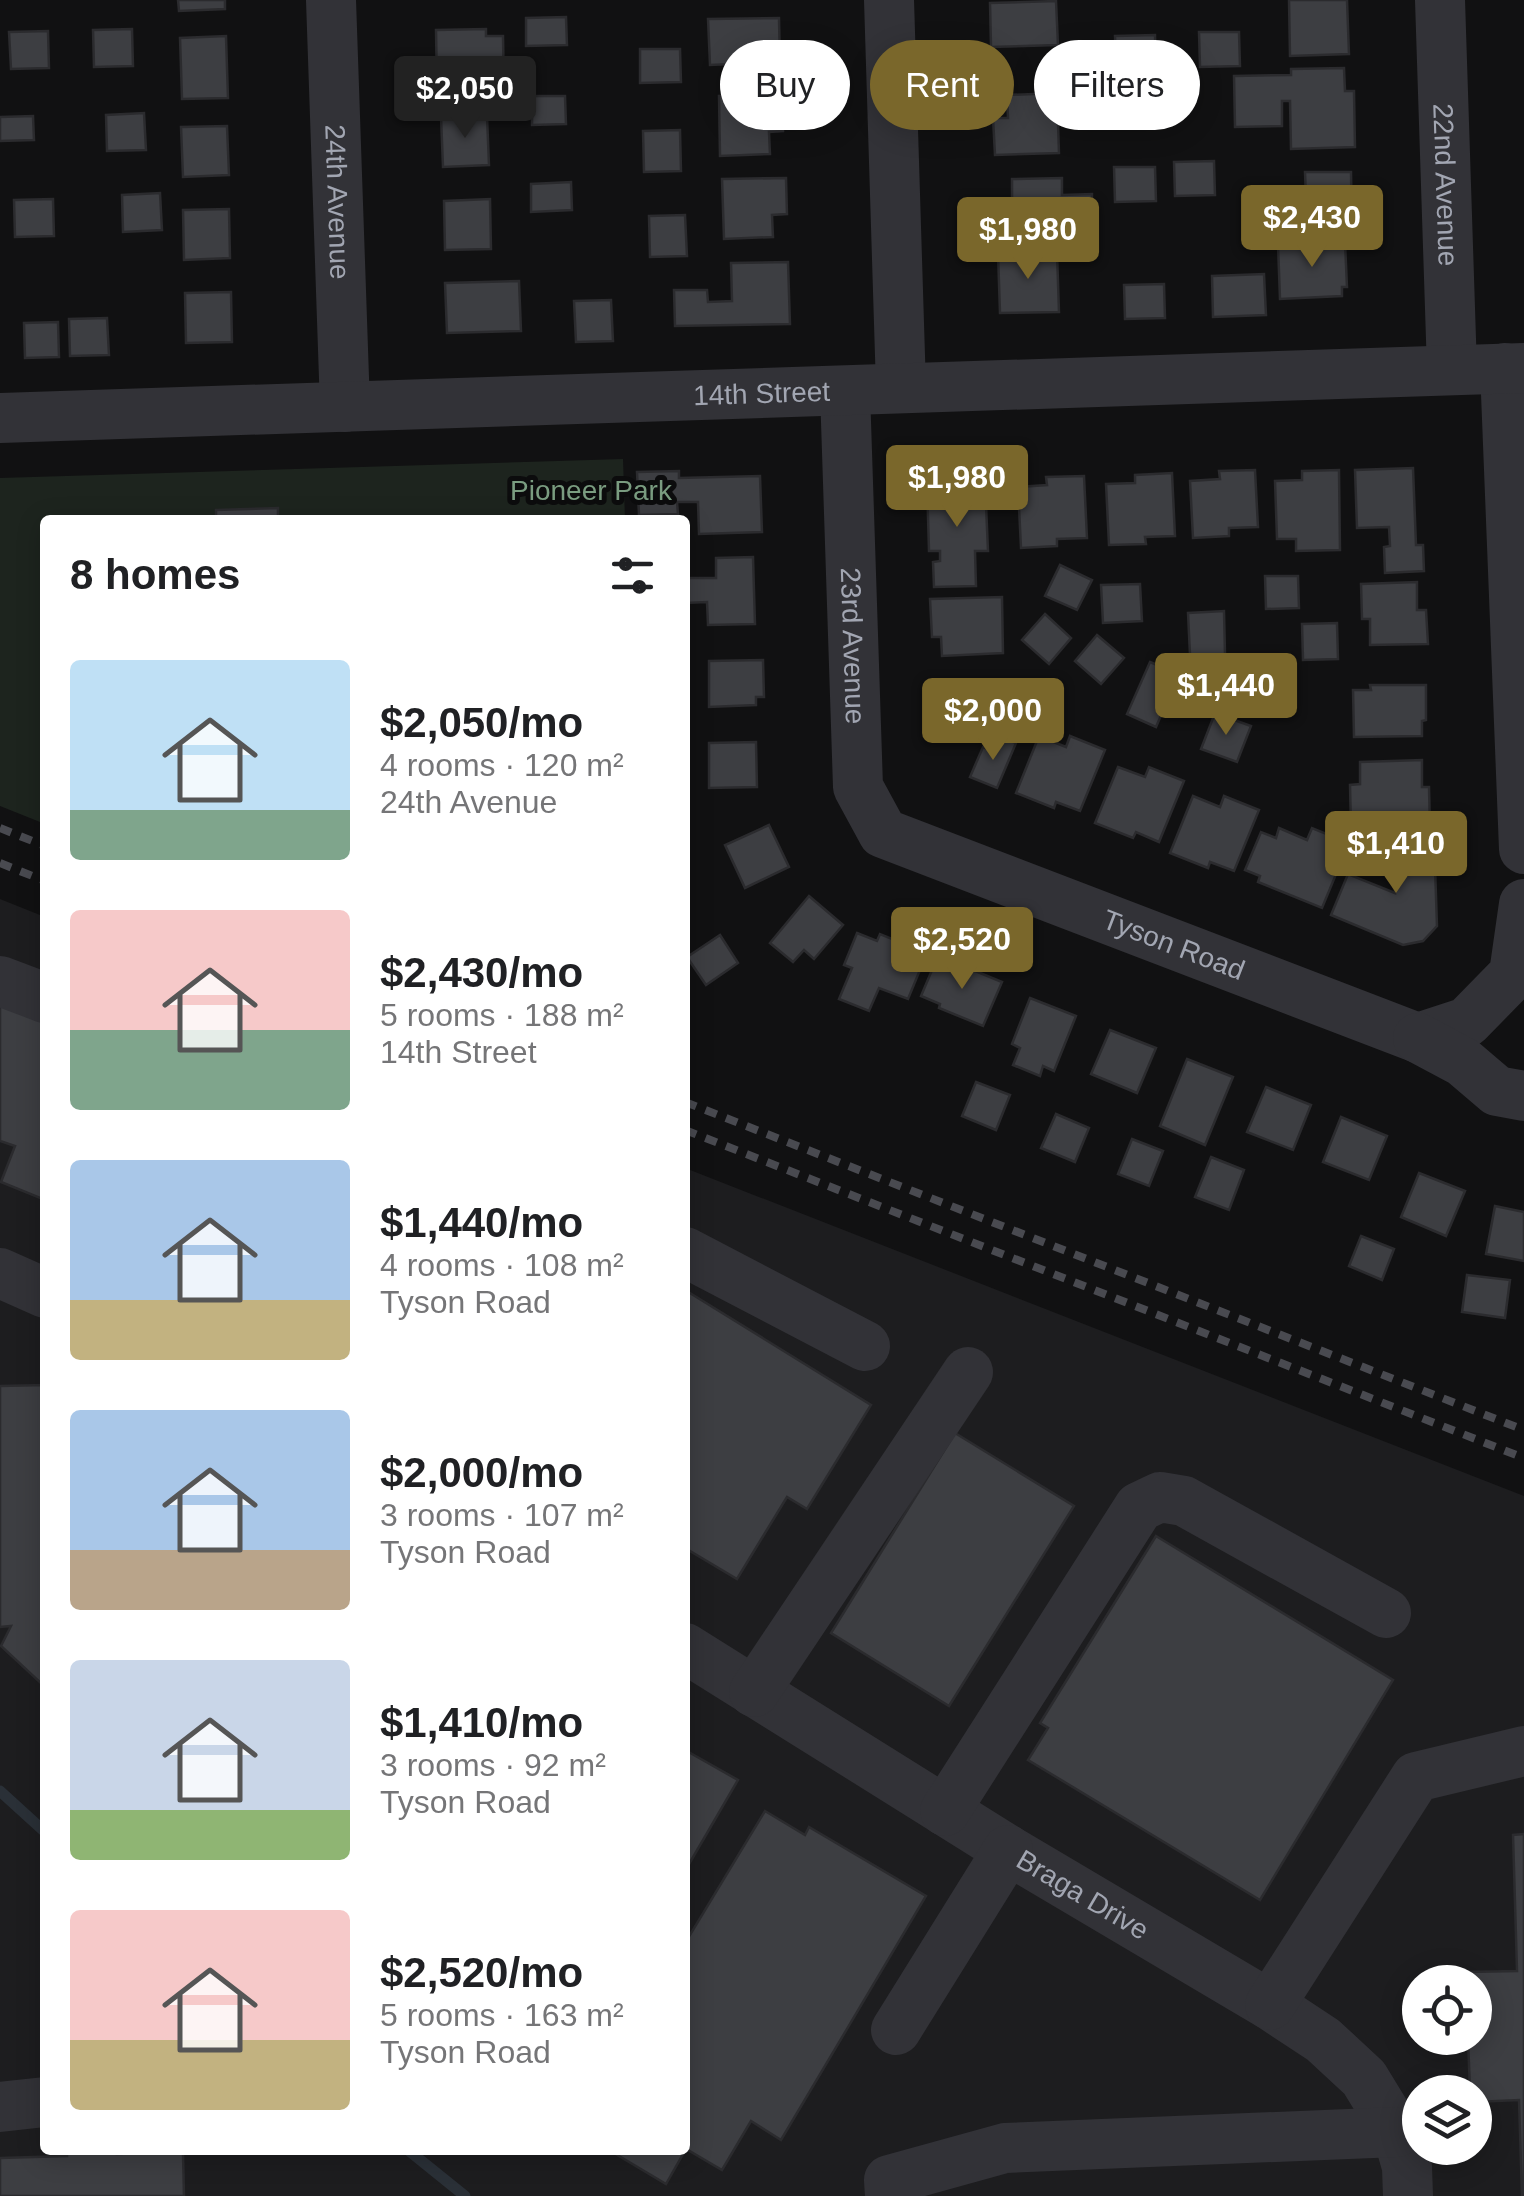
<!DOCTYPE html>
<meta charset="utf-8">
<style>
:root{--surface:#fff;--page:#f6f6f6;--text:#202124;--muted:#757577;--accent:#7a672b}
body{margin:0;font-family:Arial,sans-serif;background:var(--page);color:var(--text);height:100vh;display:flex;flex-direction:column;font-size:38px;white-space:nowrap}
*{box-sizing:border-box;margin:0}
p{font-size:32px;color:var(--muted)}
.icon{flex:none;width:55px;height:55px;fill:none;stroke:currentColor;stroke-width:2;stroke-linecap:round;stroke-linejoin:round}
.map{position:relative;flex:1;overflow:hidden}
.drawer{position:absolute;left:40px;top:515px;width:650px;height:1640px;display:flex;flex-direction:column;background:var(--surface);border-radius:10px;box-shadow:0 5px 25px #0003}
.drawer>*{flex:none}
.guide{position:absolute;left:720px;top:40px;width:652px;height:90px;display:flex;gap:20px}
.controls{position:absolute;left:1402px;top:1965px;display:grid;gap:20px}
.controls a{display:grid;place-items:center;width:90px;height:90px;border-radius:50%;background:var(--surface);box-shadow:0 5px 25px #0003;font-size:50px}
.price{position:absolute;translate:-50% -85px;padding:0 22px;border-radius:10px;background:var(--accent);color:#fff;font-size:32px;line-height:65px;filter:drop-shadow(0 2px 5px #0008)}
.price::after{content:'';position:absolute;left:50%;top:60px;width:30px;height:22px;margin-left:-15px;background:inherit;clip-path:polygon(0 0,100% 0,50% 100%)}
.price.current{background:#222;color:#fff}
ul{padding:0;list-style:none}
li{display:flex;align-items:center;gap:30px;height:250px;padding:0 30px}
li span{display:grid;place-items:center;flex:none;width:280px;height:200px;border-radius:10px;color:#555}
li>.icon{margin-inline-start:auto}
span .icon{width:120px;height:120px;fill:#fffc;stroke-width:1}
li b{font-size:42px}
h2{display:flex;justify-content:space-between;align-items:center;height:120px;padding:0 30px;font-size:42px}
.chip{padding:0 35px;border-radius:45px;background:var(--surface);box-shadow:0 5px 25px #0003;font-size:35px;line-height:90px}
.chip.current{background:var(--accent);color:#fff}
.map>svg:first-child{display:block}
.built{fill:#1d1d1f;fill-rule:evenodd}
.green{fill:#1d241e}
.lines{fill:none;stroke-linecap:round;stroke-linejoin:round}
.stream{stroke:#2a3037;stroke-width:11}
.building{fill:#3d3e42;stroke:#2b2b2e;stroke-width:2.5}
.minor{stroke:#323237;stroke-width:50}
.rail{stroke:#494a50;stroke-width:8;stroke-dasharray:12 10;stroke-linecap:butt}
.labels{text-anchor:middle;stroke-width:10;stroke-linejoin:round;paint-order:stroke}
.street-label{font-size:28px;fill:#a2a6b2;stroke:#0c0c0d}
.park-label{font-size:28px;fill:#7a9c80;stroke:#0c0c0d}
</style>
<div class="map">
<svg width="1524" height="2196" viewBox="0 0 1524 2196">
<rect width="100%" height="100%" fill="#111112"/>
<path class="built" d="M0,899L45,917V2150H685V1168L1524,1496V2196H0ZM1420,1982H1475V2038H1420ZM1420,2092H1475V2148H1420Z"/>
<path class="green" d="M623,459L625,520H45V824L0,806V478Z"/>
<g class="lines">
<g class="stream">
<path d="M0,1791L45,1832"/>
<path d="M408,2150L465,2196"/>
</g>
</g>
<g class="building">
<path d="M178,0H225V9L179,11Z"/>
<path d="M1289,0H1347L1349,54L1290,56Z"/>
<path d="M1056,1L1058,45L991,47L990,3Z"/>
<path d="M566,17L567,45L526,46V18Z"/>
<path d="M779,18L780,62L710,65L708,19Z"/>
<path d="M132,29L133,66L94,67L93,30Z"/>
<path d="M486,29V36H503L504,89H437L436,30Z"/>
<path d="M48,31L49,68L11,69L9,32Z"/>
<path d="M1199,32H1239L1240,66L1200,67Z"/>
<path d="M1155,35L1156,69L1116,70L1115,36Z"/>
<path d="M226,36L228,98L182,99L180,38Z"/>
<path d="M640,49H680L681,82L640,83Z"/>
<path d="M1344,68L1345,91H1354L1355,147L1291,149L1290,101H1282V126L1235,127L1234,76L1291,75V69Z"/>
<path d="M1156,80L1157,115L1116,116L1115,81Z"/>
<path d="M1057,93L1059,153L995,155L993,118H1008L1007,95Z"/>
<path d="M782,95L783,131L769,132L770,154L720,156L719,96Z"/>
<path d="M532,96H565L566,124L532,125Z"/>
<path d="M144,113L146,150L107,151L106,115Z"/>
<path d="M33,116L34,140L0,141V117Z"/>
<path d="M487,116L489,165L443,167L441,117Z"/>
<path d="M227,126L229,175L183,177L181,127Z"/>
<path d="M680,130L681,171L644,172L643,131Z"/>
<path d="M1214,161L1215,195L1175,196L1174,162Z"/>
<path d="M1114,167H1155L1156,201L1115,202Z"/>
<path d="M1305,172H1351L1352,225H1314V220H1290V200L1306,199Z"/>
<path d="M786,178L787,214L772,215L773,237L724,239L722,179Z"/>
<path d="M1062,178V195L1092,194V236L998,238L997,201L1012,200V179Z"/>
<path d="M571,182L572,210L531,212V184Z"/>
<path d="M160,193L162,230L123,232L122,195Z"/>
<path d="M53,199L54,236L15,237L14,200Z"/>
<path d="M490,199L491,249L445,250L444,201Z"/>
<path d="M229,209L230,258L184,260L183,210Z"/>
<path d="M685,215L687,256L650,257L649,216Z"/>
<path d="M1345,242L1347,287H1342V296L1280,299L1278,245Z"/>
<path d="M1057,252L1059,312L1000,313L998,253Z"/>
<path d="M788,262L790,324L675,326L674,290H707L708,302L732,301L731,263Z"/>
<path d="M1264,274L1266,315L1213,317L1212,276Z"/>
<path d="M519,281L521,331L447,333L445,283Z"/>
<path d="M1164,284L1165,318L1125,319L1124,285Z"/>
<path d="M231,292L232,342L186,343L185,293Z"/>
<path d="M611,300L613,341L576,342L574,301Z"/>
<path d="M107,318L109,355L70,356L69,319Z"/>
<path d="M58,322L59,357L25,358L24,323Z"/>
<path d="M1413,468L1416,545H1423L1424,571L1385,573L1384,547L1390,546L1389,527L1357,528L1355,470Z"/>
<path d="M1255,470L1258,527L1229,528V536L1193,538L1190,481L1220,479L1219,471Z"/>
<path d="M1339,470L1340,550L1296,551V539H1277L1275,481L1302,480V471Z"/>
<path d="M679,471V478L760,476L762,532L699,534L698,502H677L678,514L639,515L637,472Z"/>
<path d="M1172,473L1175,536L1145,537L1146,544L1109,545L1106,484L1135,483V475Z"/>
<path d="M1084,476L1087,538L1057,539V546L1021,548L1018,487L1047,485L1046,477Z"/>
<path d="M985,481L988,551H975L976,586L934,587L933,562L940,561V551H929L927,482Z"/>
<path d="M278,508V520H216V510Z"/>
<path d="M753,557L755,624L708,625L707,602L685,603V578H716V558Z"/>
<path d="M1060,565L1092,580L1077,610L1045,596Z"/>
<path d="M1265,576H1298L1299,608L1266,609Z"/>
<path d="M1417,582V610H1426L1428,644L1370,645V619H1362L1361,584Z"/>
<path d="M1140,584L1142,621L1103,623L1101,585Z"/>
<path d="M1002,597L1003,653L942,656L941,637H932L930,599Z"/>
<path d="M1224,611L1225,654L1190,655L1188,613Z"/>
<path d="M1045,614L1071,638L1049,664L1022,640Z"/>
<path d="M1337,623L1338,659L1303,660L1302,624Z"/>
<path d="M1097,635L1124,658L1101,684L1075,661Z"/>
<path d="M763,660L764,697H756V705L709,707V661Z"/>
<path d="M1150,662L1179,674L1156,727L1127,714Z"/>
<rect x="1254" y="668" width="41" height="29"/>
<path d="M1370,685H1426V720L1422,721V736L1354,737L1353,690H1371Z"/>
<path d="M999,687L1001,730H992V738L940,740L938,689Z"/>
<path d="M1215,713L1251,726L1237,762L1201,749Z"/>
<path d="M998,736L1016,743L997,788L970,777L983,747L993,751Z"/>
<path d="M1039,736L1066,747L1070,736L1105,750L1080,811L1056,802L1054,808L1016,793Z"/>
<path d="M756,742L757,787L709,788V743Z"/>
<path d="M1422,760V787H1429L1430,827L1351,828L1350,785L1360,784V762Z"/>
<path d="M1118,767L1145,777L1149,767L1184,781L1159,842L1136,832L1133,838L1095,823Z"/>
<path d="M1193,796L1220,807L1224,796L1259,810L1234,871L1210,862L1208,868L1170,853Z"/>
<path d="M769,825L789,867L745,888L725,845Z"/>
<path d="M1279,828L1307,840L1312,828L1349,843L1322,908L1258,882L1260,876L1245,870L1261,832L1276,838Z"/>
<path d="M1434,836L1437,926L1423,941L1403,945L1331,915L1348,874L1395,893L1393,837Z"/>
<path d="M809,896L843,925L814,959L804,950L793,962L770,943Z"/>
<path d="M857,933L877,941L880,934L927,953L908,999L879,988L869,1011L839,999L852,968L844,965Z"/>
<path d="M720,935L738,963L706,985L687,957Z"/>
<path d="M935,963L954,971L956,963L1002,982L983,1026L939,1008L940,1004L921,996Z"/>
<path d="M1030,998L1076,1016L1054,1071L1043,1066L1040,1076L1013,1065L1020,1048L1012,1044Z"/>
<path d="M0,1001L45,1016V1200L1,1182L15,1146L0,1141Z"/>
<path d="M1110,1030L1156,1048L1137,1093L1091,1074Z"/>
<path d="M1187,1059L1233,1077L1205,1145L1160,1126Z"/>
<path d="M976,1082L1010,1095L996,1130L962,1116Z"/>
<path d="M1266,1087L1311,1105L1293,1150L1247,1132Z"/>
<path d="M1056,1114L1089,1128L1075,1162L1041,1148Z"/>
<path d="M1341,1117L1387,1136L1369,1180L1323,1162Z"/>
<path d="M1132,1139L1163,1151L1149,1186L1118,1174Z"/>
<path d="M1211,1157L1244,1170L1229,1210L1195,1197Z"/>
<path d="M1419,1173L1465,1191L1446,1236L1401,1217Z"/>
<path d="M1495,1206L1524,1212V1261L1486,1254Z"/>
<path d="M1361,1236L1394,1249L1382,1280L1349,1266Z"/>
<path d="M1467,1275L1510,1280L1505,1318L1462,1312Z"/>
<path d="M685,1290L871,1405L807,1509L787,1497L737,1579L685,1548Z"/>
<path d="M45,1385V1687L1,1646L11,1626L0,1627V1386Z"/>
<path d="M955,1433L1074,1506L949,1706L831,1633Z"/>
<path d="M1156,1536L1393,1680L1260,1900L1028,1760L1048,1728L1040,1723Z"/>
<path d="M685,1750L738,1780L685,1871Z"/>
<path d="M765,1811L805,1835L809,1827L926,1896L781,2140L751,2121L722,2170L686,2149L666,2184L609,2150H685V1943Z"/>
<path d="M1524,1834V2196H1522L1519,2100L1475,2102V2092H1470L1468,2038H1475V1982H1467L1466,1972L1517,1971L1513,1835Z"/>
<path d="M67,2150H117V2154L183,2152L184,2196H0V2158L67,2156Z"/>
</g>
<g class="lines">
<g class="minor">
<path id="s1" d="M331,0L345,407"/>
<path d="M889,0L901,388"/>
<path id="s2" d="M1440,0L1452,370"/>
<path d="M1505,368L1524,849"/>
<path id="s3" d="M845,391L858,787L883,833L1418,1038L1467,1022L1514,974L1524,904"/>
<path id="s4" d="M0,418L1524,368"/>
<path d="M0,981L45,998"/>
<path d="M1418,1038L1463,1062L1497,1091L1524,1096"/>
<path d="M685,1252L865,1346"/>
<path d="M0,1273L45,1293"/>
<path id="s5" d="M685,1648L1008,1850L1270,2005L1323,2040L1364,2078L1397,2132L1407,2167L1408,2196"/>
<path d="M754,1692L968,1372"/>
<path d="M945,1811L1139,1507L1160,1497L1184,1501L1386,1613"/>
<path d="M1270,2005L1416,1777L1524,1751"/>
<path d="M896,2030L1008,1850"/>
<path d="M0,2107L45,2102"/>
<path d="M890,2196L889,2180L1005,2148L1397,2132"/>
</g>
<g class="rail">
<path d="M0,828L45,846"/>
<path d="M0,863L45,881"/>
<path d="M685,1102L1524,1430"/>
<path d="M685,1130L1524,1458"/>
</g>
</g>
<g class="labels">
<g class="street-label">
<text dy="10" stroke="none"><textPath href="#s2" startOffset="185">22nd Avenue</textPath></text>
<text dy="10" stroke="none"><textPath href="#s1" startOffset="202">24th Avenue</textPath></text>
<text dy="10" stroke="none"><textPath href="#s4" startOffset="762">14th Street</textPath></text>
<text dy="10" stroke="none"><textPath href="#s3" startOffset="255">23rd Avenue</textPath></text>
<text dy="10" stroke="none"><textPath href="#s3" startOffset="760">Tyson Road</textPath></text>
<text dy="10" stroke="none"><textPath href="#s5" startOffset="468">Braga Drive</textPath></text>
</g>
<g class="park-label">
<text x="591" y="500">Pioneer Park</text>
</g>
</g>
</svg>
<div class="controls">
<a><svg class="icon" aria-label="locate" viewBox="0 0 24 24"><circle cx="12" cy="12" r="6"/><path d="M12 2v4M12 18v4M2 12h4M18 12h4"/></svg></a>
<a><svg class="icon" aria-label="layers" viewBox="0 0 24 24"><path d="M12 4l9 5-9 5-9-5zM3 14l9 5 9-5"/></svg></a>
</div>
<b class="price current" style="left:465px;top:141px">$2,050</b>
<b class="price" style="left:1312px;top:270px">$2,430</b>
<b class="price" style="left:1028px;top:282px">$1,980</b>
<b class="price" style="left:957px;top:530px">$1,980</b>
<b class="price" style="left:1226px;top:738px">$1,440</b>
<b class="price" style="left:993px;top:763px">$2,000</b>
<b class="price" style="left:1396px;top:896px">$1,410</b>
<b class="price" style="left:962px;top:992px">$2,520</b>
<div class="guide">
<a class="chip">Buy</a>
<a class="chip current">Rent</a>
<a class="chip">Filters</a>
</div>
<section class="drawer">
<h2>8 homes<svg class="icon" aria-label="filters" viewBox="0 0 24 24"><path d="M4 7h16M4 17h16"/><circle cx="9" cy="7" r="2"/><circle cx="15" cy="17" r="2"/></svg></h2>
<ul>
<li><span style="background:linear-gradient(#bfe0f5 75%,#7fa58c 0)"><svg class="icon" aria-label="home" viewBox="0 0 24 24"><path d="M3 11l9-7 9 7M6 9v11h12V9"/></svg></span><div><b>$2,050/mo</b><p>4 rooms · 120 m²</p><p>24th Avenue</p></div></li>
<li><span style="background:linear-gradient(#f6c9c9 60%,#7fa58c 0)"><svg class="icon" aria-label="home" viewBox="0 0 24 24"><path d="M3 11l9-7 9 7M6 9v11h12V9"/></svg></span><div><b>$2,430/mo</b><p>5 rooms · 188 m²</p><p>14th Street</p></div></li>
<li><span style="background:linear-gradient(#a9c7e8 70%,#c2b280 0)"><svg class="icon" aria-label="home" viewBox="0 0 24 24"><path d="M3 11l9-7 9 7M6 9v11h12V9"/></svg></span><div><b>$1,440/mo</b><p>4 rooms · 108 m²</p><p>Tyson Road</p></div></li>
<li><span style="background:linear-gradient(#a9c7e8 70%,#b9a48a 0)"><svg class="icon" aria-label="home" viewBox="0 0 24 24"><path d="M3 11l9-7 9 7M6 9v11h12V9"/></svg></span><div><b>$2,000/mo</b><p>3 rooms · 107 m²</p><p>Tyson Road</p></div></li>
<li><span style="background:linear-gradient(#c9d6e8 75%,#8fb573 0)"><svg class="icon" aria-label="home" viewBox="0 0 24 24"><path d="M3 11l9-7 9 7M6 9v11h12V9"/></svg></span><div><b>$1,410/mo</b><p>3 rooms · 92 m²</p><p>Tyson Road</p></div></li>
<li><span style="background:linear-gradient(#f6c9c9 65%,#c2b280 0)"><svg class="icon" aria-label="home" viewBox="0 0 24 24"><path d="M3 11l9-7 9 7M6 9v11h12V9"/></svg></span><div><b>$2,520/mo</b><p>5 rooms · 163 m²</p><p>Tyson Road</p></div></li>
</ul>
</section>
</div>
